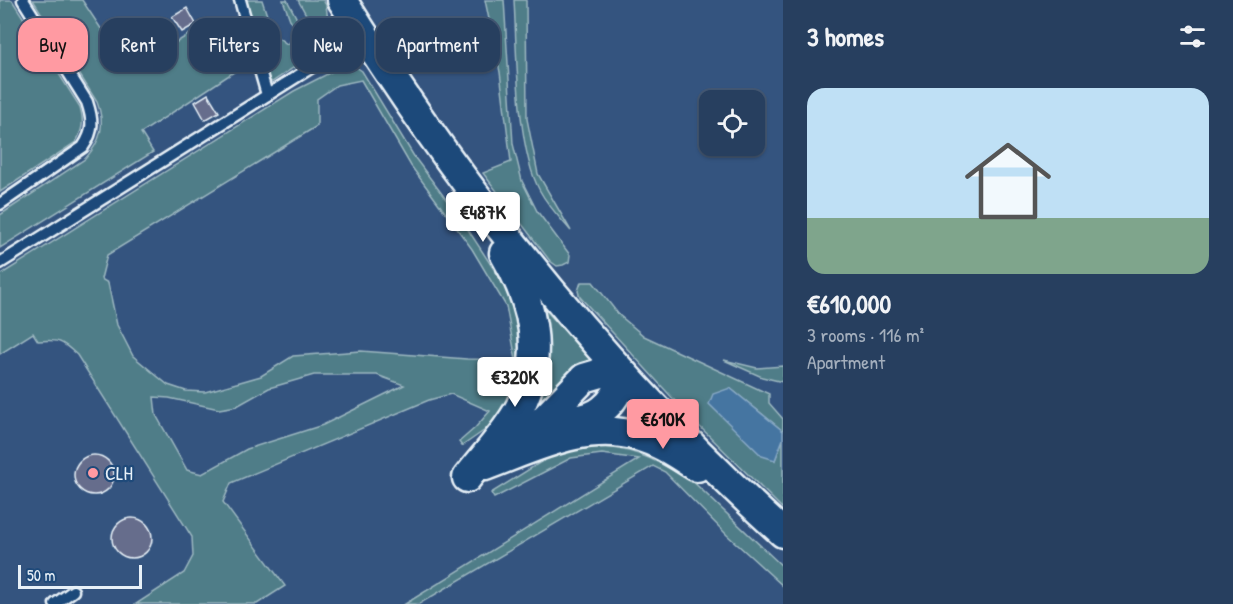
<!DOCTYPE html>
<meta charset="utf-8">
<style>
:root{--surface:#273f5f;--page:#2f4665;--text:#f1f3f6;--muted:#a4afbd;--line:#435874;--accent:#ff9aa2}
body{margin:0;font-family:"Patrick Hand",sans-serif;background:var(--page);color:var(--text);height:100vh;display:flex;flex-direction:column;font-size:22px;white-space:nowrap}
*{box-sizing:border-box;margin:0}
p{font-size:20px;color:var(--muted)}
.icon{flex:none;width:33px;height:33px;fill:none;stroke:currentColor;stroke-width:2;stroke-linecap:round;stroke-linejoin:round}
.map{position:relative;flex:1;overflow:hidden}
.drawer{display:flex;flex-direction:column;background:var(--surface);width:450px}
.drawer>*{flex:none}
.guide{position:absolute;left:18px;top:18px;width:570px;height:54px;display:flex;gap:12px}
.fabs{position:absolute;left:699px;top:90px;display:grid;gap:12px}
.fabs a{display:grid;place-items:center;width:66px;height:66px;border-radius:12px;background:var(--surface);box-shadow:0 2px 4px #0004,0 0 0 2px var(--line);font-size:30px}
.scale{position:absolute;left:18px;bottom:15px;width:124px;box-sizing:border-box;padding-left:6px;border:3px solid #e8f1f8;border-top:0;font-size:16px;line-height:21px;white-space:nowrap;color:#e8f1f8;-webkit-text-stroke:4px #1f4a7a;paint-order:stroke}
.price{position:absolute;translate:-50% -51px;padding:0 14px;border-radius:6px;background:#fff;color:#222;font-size:20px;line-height:39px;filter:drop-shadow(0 2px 3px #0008)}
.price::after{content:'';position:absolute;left:50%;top:36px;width:18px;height:14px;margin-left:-9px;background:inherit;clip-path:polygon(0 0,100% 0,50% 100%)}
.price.active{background:var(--accent);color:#111}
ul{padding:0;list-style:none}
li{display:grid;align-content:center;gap:12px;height:318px;padding:0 24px}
li span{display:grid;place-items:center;height:186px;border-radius:18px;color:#555}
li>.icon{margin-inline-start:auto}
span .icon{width:108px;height:108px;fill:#fffc;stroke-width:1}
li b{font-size:26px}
h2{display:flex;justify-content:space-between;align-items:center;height:72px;padding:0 24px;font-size:26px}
.tag{padding:0 21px;border-radius:18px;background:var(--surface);box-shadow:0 2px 4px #0004,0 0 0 2px var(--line);font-size:21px;line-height:54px}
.tag.active{background:var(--accent);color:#111}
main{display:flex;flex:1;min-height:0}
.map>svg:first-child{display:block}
.green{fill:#4f7d88;stroke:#9cb7c0;stroke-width:1.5;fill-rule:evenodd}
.water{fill:#4575a1;stroke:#86a7c4;stroke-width:1.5}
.building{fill:#666d8c;stroke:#e8f1f8;stroke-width:1.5}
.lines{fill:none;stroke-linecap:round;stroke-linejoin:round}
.lane-casing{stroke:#e8f1f8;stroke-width:15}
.secondary-casing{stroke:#e8f1f8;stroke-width:33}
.lane{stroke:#1f4a7a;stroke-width:10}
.secondary{stroke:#1f4a7a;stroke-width:28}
.poi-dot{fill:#ff9aa2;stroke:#1f4a7a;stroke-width:2}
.labels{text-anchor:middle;stroke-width:4.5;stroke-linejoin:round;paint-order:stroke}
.poi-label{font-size:20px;fill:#e8f1f8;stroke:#1f4a7a;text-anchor:start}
</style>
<main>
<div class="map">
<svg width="783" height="604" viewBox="0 0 783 604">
<rect width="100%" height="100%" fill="#34547f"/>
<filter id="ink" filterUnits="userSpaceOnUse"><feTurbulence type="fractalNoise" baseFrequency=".0167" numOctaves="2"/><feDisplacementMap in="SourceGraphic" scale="12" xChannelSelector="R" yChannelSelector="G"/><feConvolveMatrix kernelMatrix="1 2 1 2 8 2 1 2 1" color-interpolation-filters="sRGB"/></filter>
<g filter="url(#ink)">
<g class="green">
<path d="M0,0H12L80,107C84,121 83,129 76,142L0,192Z"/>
<path d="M33,0H82L129,71L208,23L243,66L141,133L153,152L0,248V215L85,159C101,141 106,125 97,102Z"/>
<path d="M246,0H262L273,34L287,44L296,36L283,0H287L315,53L272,82L268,79Z"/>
<path d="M298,0H323L326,5L329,29L325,33L313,27Z"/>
<path d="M485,0H504L513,144L522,181L537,211L570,255L569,262L563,265L557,266L550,261L483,173L511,162L500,72Z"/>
<path d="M514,0H526L527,119L538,174L571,231C560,218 548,206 540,191C516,148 517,50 514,0Z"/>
<path d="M345,65H353L362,71L415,158L463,222L510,294L519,321L521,351L517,379L505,407L485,430L462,446L459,442L475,428L490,411L451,394L429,400L231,483L223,502L285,586L257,604H136L184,573L193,556L192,537L77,355C62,341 59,339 38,341L33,333L0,354V275L294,91ZM361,80L411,166L472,249L506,306L516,360L467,359L361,351L293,356L261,376L205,392L186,391L168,385L133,356L117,325L108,283L101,279L107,255L317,126V99L337,85ZM314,375H377L404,385L323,425L247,449L202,474L187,470L156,415L154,397L169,398L219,409L237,406L269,388Z"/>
<path d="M581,282H593L619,315L644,336L769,394V403L783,419V431L730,388L775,460L783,439V509L688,415L580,297L578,291Z"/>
<path d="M531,294L596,366L549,406L542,398L536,386Z"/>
<path d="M724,360L757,368L783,366V382L762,377Z"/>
<path d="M591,446C627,447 653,457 683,477L685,474L783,567V586L727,535L665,472L653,466L419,604H405L639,459L602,454L571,458L494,498L491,493L552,455Z"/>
</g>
<path class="water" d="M730,388L783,431V439L775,460L762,456L709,404L713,394Z"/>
<g class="building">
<path d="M187,8L196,24L182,32L172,17Z"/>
<path d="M208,94L219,112L205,120L195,102Z"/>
<circle cx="94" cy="475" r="20"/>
<circle cx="132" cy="538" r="20"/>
</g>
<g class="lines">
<g class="lane-casing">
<g id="lane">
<path d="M240,0L267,95"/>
<path d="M0,204L83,147C94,131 93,120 87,102L23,0"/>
<path d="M0,263L363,35"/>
<path d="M55,604L73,591"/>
</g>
</g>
<g class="secondary-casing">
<g id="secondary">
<path d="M342,0C464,196 612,378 783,533"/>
<path d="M563,417C594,426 616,403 624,375"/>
<path d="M509,450L526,438L584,378L601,373L624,375"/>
<path d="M485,466C534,448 587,420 640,437C661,443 679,456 697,467"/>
<path d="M467,478C485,455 507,432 520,407C546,354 533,302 504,253"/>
</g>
</g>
<use href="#lane" class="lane"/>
<use href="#secondary" class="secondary"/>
</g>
</g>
<circle class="poi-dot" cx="93" cy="473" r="6"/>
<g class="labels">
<g class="poi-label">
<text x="105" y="480">CLH</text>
</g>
</g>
</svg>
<div class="fabs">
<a><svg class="icon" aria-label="locate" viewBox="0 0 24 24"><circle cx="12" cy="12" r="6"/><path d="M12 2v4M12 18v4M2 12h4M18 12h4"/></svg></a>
</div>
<div class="scale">50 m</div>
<b class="price" style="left:483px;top:243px">€487K</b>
<b class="price" style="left:515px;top:408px">€320K</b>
<b class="price active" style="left:663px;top:450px">€610K</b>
<div class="guide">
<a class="tag active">Buy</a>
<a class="tag">Rent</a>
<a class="tag">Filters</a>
<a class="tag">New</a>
<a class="tag">Apartment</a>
</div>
</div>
<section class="drawer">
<h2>3 homes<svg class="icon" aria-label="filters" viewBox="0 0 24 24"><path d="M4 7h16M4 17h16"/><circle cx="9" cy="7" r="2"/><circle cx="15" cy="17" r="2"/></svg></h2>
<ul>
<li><span style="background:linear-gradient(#bfe0f5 70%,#7fa58c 0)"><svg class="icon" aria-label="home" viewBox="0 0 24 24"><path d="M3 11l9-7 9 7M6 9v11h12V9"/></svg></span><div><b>€610,000</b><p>3 rooms · 116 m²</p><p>Apartment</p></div></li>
</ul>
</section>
</main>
